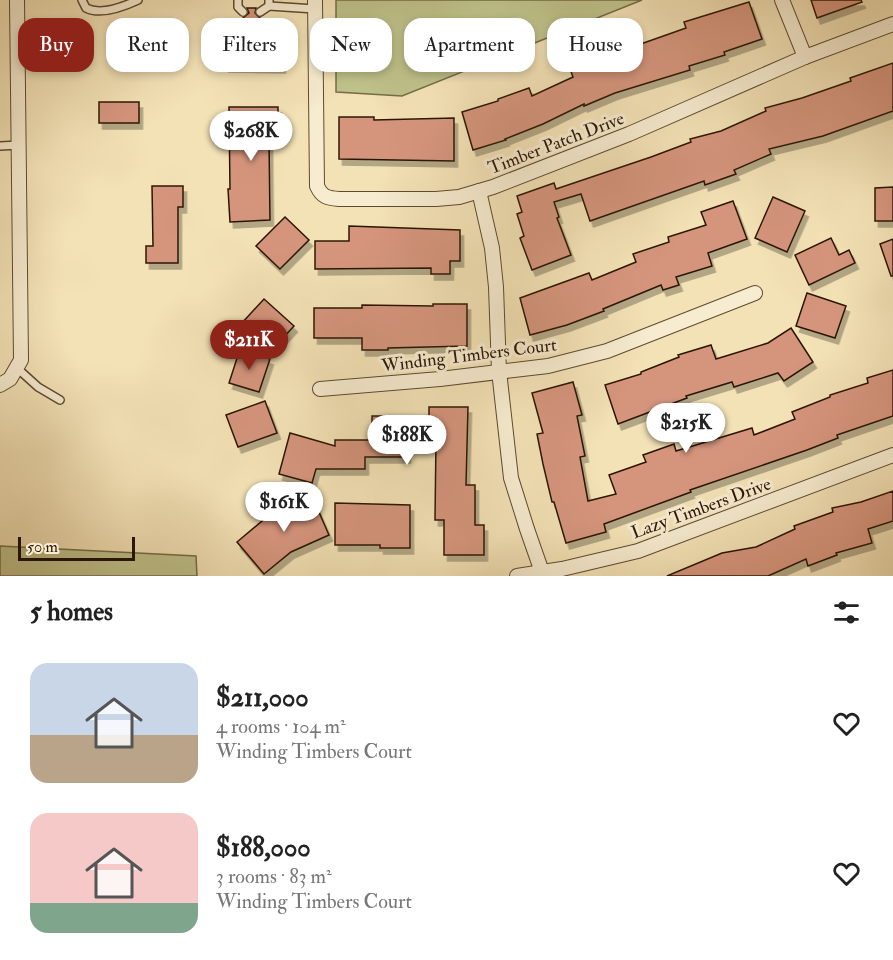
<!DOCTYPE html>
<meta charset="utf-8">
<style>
:root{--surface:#fff;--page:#f2f2f2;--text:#222;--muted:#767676;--accent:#8f2418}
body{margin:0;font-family:"IM FELL Double Pica",serif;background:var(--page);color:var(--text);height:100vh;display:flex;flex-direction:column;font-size:22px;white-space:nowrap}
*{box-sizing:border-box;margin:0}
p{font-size:20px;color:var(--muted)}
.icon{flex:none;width:33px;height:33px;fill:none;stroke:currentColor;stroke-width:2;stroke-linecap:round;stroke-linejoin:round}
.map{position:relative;height:576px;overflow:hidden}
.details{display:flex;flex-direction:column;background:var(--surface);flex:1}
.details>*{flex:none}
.banner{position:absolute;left:18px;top:18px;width:858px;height:54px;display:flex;gap:12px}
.scale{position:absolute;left:18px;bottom:15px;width:117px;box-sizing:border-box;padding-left:6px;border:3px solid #2c1705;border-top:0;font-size:16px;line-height:21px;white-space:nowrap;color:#2c1705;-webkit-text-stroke:4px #f7ecd0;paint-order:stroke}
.price{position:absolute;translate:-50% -51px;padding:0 14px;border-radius:21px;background:#fff;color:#222;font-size:20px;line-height:39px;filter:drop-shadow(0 2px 3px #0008)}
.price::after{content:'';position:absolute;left:50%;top:36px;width:18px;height:14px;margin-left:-9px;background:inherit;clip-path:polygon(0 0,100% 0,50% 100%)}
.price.selected{background:var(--accent);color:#fff}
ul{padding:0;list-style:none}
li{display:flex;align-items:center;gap:18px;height:150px;padding:0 30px}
li span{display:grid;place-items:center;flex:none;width:168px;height:120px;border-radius:18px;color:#555}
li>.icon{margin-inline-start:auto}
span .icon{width:72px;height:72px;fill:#fffc;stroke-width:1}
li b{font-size:26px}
h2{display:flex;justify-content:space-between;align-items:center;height:72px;padding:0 30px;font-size:26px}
.pill{padding:0 21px;border-radius:18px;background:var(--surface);box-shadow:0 3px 9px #0003;font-size:21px;line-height:54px}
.pill.selected{background:var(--accent);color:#fff}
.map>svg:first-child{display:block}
.green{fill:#bfc28b;stroke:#766c48;stroke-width:1.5}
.building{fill:#d5957d;stroke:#2c1705;stroke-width:1.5;filter:url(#shadow)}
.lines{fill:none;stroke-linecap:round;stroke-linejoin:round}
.service-casing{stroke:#5e4a31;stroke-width:10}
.minor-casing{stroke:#5e4a31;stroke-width:16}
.service{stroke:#f7ecd0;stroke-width:7}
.minor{stroke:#f7ecd0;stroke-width:14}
.labels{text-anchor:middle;stroke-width:6;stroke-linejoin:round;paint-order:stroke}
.street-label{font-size:18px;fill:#2c1705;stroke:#f7ecd0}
</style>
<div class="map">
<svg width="893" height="576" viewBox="0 0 893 576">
<defs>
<filter id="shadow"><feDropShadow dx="3.5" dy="6" stdDeviation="0" flood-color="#0004"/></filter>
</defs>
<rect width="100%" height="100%" fill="#f3e2b6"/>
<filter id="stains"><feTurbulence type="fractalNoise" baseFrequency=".00333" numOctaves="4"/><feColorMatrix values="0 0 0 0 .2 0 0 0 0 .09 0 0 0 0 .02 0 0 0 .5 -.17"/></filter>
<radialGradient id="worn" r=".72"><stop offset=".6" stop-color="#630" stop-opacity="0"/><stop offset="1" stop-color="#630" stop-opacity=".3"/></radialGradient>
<g class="green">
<path d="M336,0H642L402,96L336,92Z"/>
<path d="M0,546L196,556L197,576H0Z"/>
</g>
<g class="building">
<path d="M811,0H861L862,2L817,18Z"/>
<path d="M749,2L762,39L724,52L725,55L689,66L690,70L615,93L584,106V104L543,124L505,139L506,140L473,150L462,112L498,101V99L529,88L532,96L573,77L570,69L686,28L684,22Z"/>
<path d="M247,8H256L255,13L260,18V23H283L282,67L225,66L226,23H243V18L249,13Z"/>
<path d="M154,23L160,45L131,53L125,31Z"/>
<path d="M893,63V111L823,136L769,149L771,154L734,170L736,174L705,185L704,181L590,221L581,194L554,202L559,217L557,218L571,255L532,270L520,238L524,236L517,214L522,212L517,196L554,183L556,189L651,157L691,142L690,139L721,131L766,111L765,108L802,98L851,81L850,78Z"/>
<rect x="99" y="102" width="40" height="21"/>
<path d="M229,107H278V139H269L270,220L230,222L228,189H230Z"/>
<path d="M339,117H374V120L454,118V161L339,159Z"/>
<path d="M152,186H183V207H178V263H146V246H153Z"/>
<path d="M893,187V221H875V188Z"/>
<path d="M773,197L805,211L787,252L755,238Z"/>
<path d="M733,201L747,239L708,253L712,266L676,277L679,285L663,290L661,285L603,309L604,311L567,325L530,335L520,298L589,273L592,280L636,262L633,254L669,242L668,237L706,225L701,212Z"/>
<path d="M285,217L309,240L280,269L256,246Z"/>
<path d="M349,226L460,230V261H450V274H431V268L315,269V241H349Z"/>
<path d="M831,238L839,255L849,250L855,263L809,285L795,255Z"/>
<path d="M893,239V276H891L880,244Z"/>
<path d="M807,293L846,306L835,338L796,326Z"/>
<path d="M264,299L294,326L271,351L241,324Z"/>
<path d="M433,304H467V346L388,348V350H362V338H314V308H362V305L433,306Z"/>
<path d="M791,328L813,362L784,381L778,373L734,387L732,382L686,396L687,398L618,424L605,385L641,374V372L679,357L678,355L711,345L716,359L768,343Z"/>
<path d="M240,349L270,359L259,392L229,383Z"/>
<path d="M893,370V416L837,435L838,438L807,450L690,490L691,492L604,524L606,532L566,543L554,502H552L543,464L537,434L543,433L532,393L573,382L582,415L577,416L585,456L580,457L588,501L616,494L609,475L646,462L643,455L674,444L676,451L752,428L754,435L795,419L792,412L830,397V395L868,383L867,378Z"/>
<path d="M265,401L277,433L238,447L226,415Z"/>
<path d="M429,407H468L466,485H475V525H484V555H444V520H435L436,440H407V457H365V469H316L312,483L279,474L290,433L335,446V440H372V416H429Z"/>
<path d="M893,491V521L868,529L872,543L836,553L837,555L808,566L806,559L768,576H667L722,553L756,547L795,529L794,526L833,512L832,508L861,502Z"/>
<path d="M311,494L329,535L291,552L264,574L237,542L274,511Z"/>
<path d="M335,503L410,505V548H380V545H335Z"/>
</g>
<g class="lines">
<g class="service-casing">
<g id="service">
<path d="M82,0L86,8C100,15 123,7 138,0"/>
<path d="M238,0V7L243,12"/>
<path d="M269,6L315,9"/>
<path d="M260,12L269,6V0"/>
<path d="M0,146L19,145"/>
<path d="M17,368L38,387L60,400"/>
</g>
</g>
<g class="minor-casing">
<g id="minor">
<path d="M315,0L317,186C322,197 327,198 339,199H436L459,197L493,187L629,134L805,57L893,24"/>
<path d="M782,0L805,57"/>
<path d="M479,191L492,248L496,287L499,371L511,478L527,529L542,572"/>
<path d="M0,385L10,379L21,360L17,0"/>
<path d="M320,389L440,379L548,366L607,351L755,293"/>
<path d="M517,576L562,569L638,551L893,455"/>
</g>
</g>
<use href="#service" class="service"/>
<use href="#minor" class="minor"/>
</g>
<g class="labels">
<g class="street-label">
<text transform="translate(556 143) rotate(-21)" y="6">Timber Patch Drive</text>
<text transform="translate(469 355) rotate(-7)" y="6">Winding Timbers Court</text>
<text transform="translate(701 508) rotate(-20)" y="6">Lazy Timbers Drive</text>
</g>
</g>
<rect width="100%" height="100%" filter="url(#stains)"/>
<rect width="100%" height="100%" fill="url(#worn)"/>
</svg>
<div class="scale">50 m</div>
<b class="price" style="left:251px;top:162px">$268K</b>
<b class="price selected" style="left:249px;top:371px">$211K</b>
<b class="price" style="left:686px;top:454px">$215K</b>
<b class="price" style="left:407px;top:466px">$188K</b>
<b class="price" style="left:284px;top:533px">$161K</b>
<div class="banner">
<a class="pill selected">Buy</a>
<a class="pill">Rent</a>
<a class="pill">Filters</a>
<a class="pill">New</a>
<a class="pill">Apartment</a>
<a class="pill">House</a>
</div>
</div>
<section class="details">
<h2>5 homes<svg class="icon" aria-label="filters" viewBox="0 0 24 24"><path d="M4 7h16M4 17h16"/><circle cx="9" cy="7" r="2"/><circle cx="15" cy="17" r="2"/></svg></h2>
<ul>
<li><span style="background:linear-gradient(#c9d6e8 60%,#b9a48a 0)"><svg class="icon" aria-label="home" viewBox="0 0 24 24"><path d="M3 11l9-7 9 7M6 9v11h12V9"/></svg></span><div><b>$211,000</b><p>4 rooms · 104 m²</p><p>Winding Timbers Court</p></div><svg class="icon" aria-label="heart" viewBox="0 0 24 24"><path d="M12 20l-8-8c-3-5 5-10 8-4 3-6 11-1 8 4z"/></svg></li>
<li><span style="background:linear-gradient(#f6c9c9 75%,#7fa58c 0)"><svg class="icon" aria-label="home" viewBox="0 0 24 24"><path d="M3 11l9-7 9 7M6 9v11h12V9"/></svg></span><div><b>$188,000</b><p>3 rooms · 83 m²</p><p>Winding Timbers Court</p></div><svg class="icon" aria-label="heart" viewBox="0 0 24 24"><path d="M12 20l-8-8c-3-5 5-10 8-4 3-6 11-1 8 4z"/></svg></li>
</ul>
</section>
